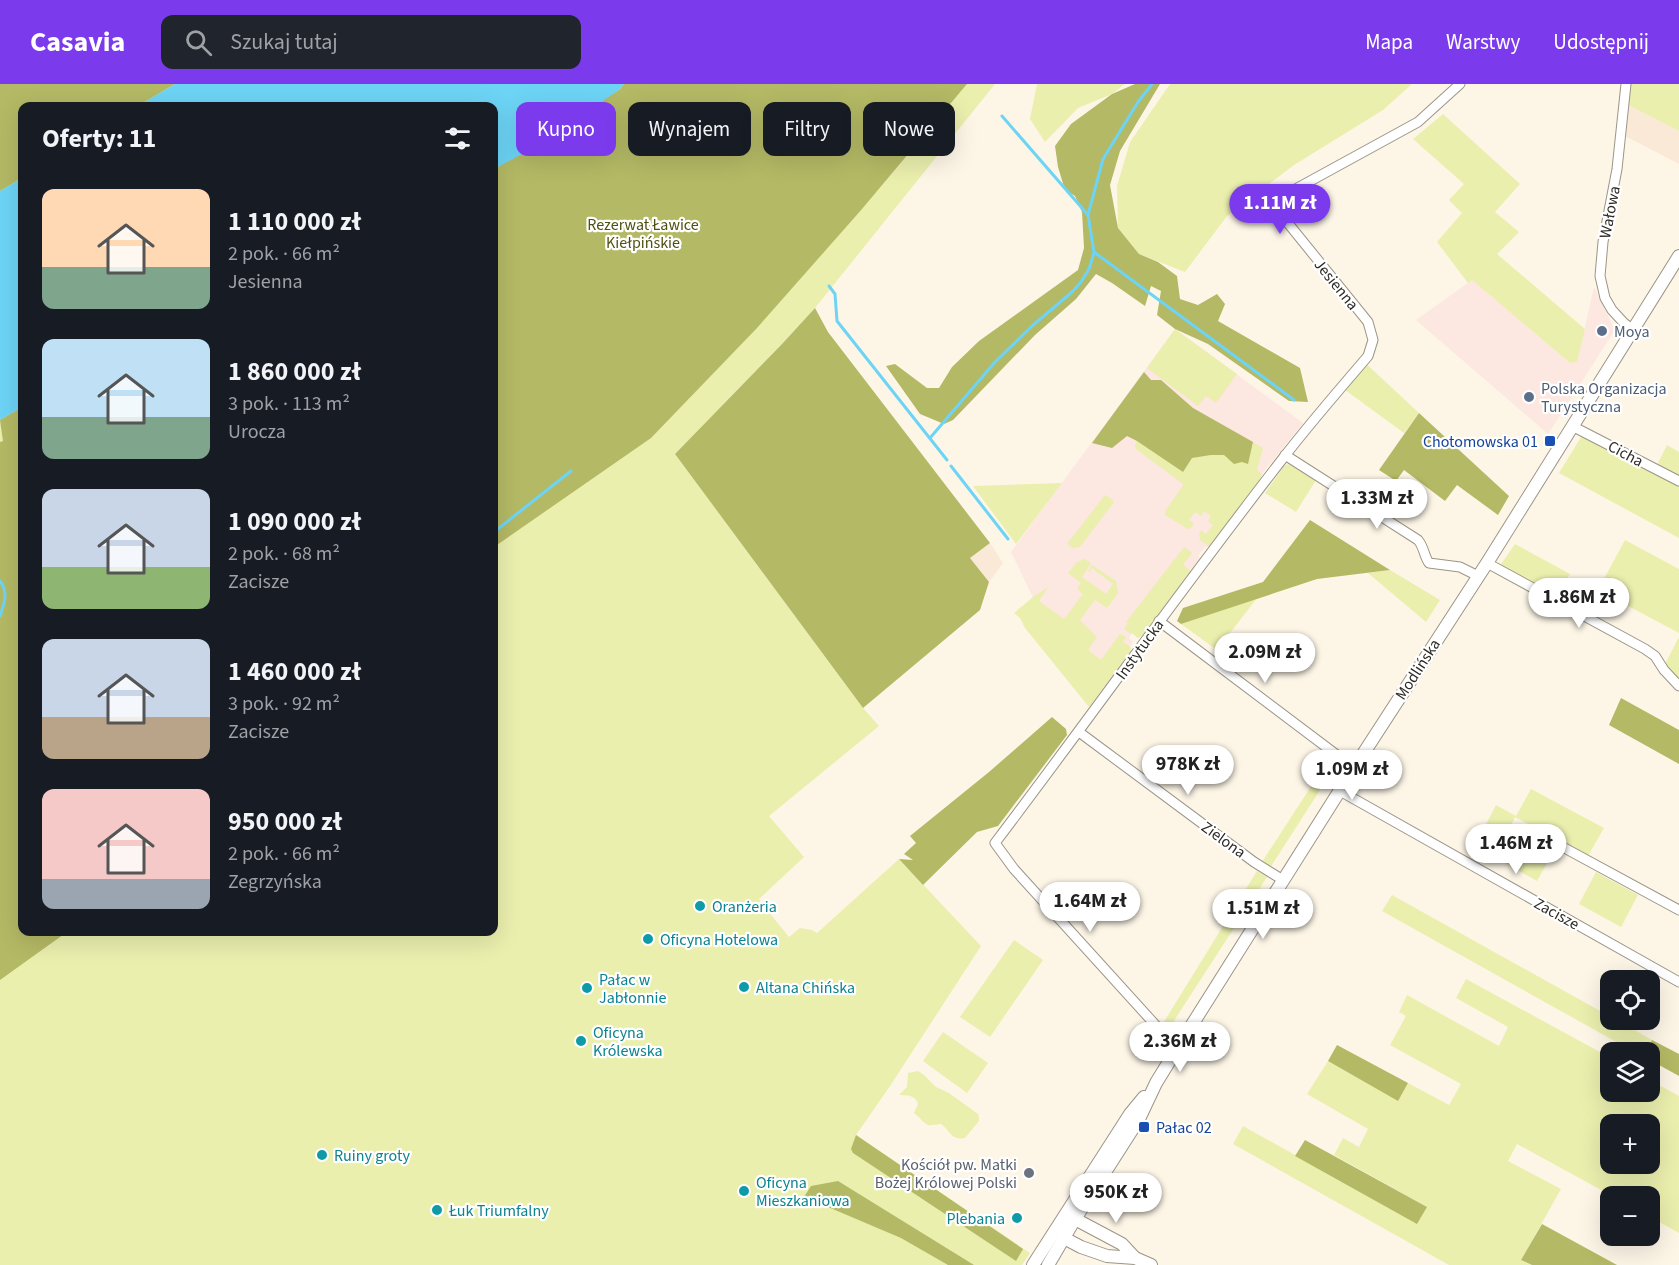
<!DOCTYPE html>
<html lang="pl">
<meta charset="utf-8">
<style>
:root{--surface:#171b24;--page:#20242c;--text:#f1f3f6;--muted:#9ea1a6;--accent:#7c3aed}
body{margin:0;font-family:"Source Sans 3",sans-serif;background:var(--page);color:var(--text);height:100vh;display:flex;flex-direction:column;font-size:22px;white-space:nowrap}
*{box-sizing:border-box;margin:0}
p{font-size:20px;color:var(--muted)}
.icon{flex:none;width:33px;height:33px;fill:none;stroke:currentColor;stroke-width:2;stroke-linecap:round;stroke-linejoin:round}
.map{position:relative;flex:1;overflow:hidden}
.side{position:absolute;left:18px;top:18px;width:480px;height:834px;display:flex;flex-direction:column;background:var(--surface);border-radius:12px;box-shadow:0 6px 24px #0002}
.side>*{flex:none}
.banner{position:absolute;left:516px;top:18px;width:570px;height:54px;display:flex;gap:12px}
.tools{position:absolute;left:1600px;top:886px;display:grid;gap:12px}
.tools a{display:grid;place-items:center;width:60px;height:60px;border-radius:12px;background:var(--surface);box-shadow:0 6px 24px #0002;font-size:30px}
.price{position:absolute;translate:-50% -51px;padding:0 14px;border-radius:21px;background:#fff;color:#222;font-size:20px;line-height:39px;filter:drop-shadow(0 2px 3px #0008)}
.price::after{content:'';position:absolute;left:50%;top:36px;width:18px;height:14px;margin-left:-9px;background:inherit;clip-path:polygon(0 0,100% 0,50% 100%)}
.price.selected{background:var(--accent);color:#fff}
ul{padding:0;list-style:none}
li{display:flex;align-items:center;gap:18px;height:150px;padding:0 24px}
li span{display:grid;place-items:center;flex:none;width:168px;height:120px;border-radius:12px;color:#555}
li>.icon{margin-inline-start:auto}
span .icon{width:72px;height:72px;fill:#fffc;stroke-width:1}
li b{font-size:26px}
h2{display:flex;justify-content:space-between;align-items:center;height:72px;padding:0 24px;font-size:26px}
.chip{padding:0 21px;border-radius:12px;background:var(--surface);box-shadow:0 6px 24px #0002;font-size:21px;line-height:54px}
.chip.selected{background:var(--accent);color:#fff}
header{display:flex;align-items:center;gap:36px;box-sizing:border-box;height:84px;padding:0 30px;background:var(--accent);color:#fff}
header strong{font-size:28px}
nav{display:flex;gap:33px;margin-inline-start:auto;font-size:21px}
.search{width:420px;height:54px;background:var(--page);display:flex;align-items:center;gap:15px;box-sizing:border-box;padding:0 21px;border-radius:12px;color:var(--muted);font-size:22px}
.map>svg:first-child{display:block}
.commercial{fill:#fce7e1}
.industrial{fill:#fbe9d8}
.green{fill:#eaefae;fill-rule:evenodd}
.forest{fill:#b4b965}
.water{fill:#6dd4f6}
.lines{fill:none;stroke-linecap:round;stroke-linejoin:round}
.stream{stroke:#6dd4f6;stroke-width:3}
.minor-casing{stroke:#9b9587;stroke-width:11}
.major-casing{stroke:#9b9587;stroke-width:14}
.minor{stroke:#fff;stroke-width:9}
.major{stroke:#fff;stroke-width:12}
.service-dot{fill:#5c6f8a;stroke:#fff;stroke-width:2}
.transit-dot{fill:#1a4fb4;stroke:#fff;stroke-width:2}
.culture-dot{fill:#0f9aa8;stroke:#fff;stroke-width:2}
.worship-dot{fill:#6b7280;stroke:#fff;stroke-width:2}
.labels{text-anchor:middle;stroke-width:4.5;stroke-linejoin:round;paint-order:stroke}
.street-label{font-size:16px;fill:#2e2b26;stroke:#fff}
.park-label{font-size:16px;fill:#4f5113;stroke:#fff}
.service-label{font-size:16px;fill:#4e5e75;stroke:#fff;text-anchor:start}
.transit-label{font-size:16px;fill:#164399;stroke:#fff;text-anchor:end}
.culture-label{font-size:16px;fill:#0d838f;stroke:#fff;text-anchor:start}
.worship-label{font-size:16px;fill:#5b616d;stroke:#fff;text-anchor:end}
</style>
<header>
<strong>Casavia</strong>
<div class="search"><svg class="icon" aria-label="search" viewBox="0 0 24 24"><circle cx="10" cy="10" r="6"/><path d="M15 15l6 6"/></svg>Szukaj tutaj</div>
<nav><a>Mapa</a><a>Warstwy</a><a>Udostępnij</a></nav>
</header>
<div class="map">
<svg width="1679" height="1181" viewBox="0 0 1679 1181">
<rect width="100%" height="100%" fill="#fdf6e7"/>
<g class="commercial">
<path d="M1472,196L1570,279L1577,278L1594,203L1615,246L1548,350L1416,236Z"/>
<path d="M1175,245L1303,339L1262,390L1259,397L1210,463H1205L1198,472L1201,474L1142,552L1138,554L1132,549L1129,554L1133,558L1130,562L1131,567L1107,599L1039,526L1011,468Z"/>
</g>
<g class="industrial">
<path d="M1628,21L1679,47V80L1625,52Z"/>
<path d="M990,459L1003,479L989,498L970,474Z"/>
</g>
<g class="green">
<path d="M0,0H961L862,125L967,0H995L815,224L782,260L675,370L863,624L879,642L769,732L804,773L759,815L763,821L789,853L800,844L812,846L817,849L899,775L981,862L890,1002L856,1051L1030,1169L1022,1181H0ZM22,22H494V848H22Z"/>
<path d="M1037,0H1125L1112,10L1078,24L1045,58L1030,35Z"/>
<path d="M1170,0H1412L1383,26L1294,81L1227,132L1185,188L1139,170L1118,144L1117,102L1130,58Z"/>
<path d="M1630,0H1679V47L1628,21Z"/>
<path d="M1443,30L1520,100L1495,128L1519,148L1497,170L1585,245L1577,278L1570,279L1472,196L1468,199L1437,158L1462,129L1449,116L1464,100L1413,55Z"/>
<path d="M1175,245L1237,290L1216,319L1206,312L1198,322L1147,284Z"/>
<path d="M1361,275L1419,329L1404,349L1341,303Z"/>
<path d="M1583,350L1679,401V454L1559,389Z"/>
<path d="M1137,357L1183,387L1192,374L1211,371H1224L1253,362V358L1263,364L1257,386L1262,390L1259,397L1210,463L1200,456L1199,449L1201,446L1206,450L1213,441L1208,437L1211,432L1204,427L1201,432L1195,428L1189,436L1194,440L1191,444L1188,445L1165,431V427L1182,403L1183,400L1136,365L1135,361Z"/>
<path d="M1667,361L1679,368V396L1656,383Z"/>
<path d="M1291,380L1316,396L1296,428L1265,409L1285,381Z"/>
<path d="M1062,399L1016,460L973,402Z"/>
<path d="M1105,411L1113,416L1114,418L1080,463L1073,464L1067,460Z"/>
<path d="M1625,456L1679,485V549L1598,506Z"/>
<path d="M1515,460L1570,490L1556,514L1499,483Z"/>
<path d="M1184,463L1192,469L1183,481L1191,487L1142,552L1138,554L1132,549L1131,550L1124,545L1128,539L1126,538Z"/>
<path d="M1084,475L1091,479L1082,493L1106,510L1113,500L1092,484L1089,488L1088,487L1092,481L1116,497L1118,509L1107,524L1095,516L1080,536L1097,553L1088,566L1101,576L1120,550L1126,553L1123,558L1130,562L1131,567L1089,623L1025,544L1020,534L1014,529L1033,513L1048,503L1039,517L1064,535L1083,510L1077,505L1081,499L1068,489L1077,478Z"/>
<path d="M1390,486L1440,516L1426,538L1368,489Z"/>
<path d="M1257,514L1217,566L1181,540Z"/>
<path d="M1679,553V598L1664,582Z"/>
<path d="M1330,673L1338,678L1270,784L1262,778Z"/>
<path d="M1531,705L1604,744L1588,772L1515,733L1509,746L1519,751L1527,750L1555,765L1537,797L1494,773L1502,759L1482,748L1496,721L1516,732Z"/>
<path d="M1257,787L1267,793L1168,946L1162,941Z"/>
<path d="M1596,788L1638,811L1621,843L1579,820Z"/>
<path d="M1392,811L1611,933V936H1617L1652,956L1646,969H1636L1382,827Z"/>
<path d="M1014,856L1043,876L990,953L960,933Z"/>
<path d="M1466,895L1611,974V1008H1650V996L1679,1012V1149L1650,1133V1113H1614L1517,1060L1508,1077L1561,1105L1521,1176L1532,1181H1449L1233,1060L1243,1042L1417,1139L1427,1123L1334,1071L1343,1054L1359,1063L1368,1045L1307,1010L1328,977L1398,1016L1408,999L1449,1021L1461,1000L1390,961L1406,932L1399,928L1407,911L1499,962L1508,943L1456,914ZM1611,1041H1650V1080H1611Z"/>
<path d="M943,948L988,979L967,1009L923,977Z"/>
<path d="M918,987L924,991L936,1003L949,1009L978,1030L979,1034V1037L965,1054C951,1057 950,1046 941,1040C937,1040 931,1042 928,1041C925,1040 918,1032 914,1029L918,1020C915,1010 907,1012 899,1011L907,1003L908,989Z"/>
</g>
<g class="forest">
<path d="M0,0H175L138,22H22V94L0,107Z"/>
<path d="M624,0H967L862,125L757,244L651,354L494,463V85L620,5Z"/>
<path d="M1135,0H1160L1120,67L1110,101L1118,144L1139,170L1158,178L1177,192L1180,215L1198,221L1217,210L1225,220L1218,237L1300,284L1308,318L1289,317L1208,260L1175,245L1157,231L1161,207L1151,202L1145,222L1112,199L1096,190L1076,215L1035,251L953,336L944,340L920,330L886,282L895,280L927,304H939L952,283L979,257L1078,186L1084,164L1082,128L1075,112L1065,106L1058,83L1055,62L1071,40L1112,10Z"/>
<path d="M815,224L828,248L990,459L970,474L989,498L980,526L863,624L675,370L782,260Z"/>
<path d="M1144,288L1151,296H1161L1193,324L1253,358L1248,380L1242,378L1234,380L1224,371H1211L1192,374L1183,388L1137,357L1127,352L1112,364L1092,359Z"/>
<path d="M22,323V848H67L0,896V358L3,357L0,336Z"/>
<path d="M1419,329L1509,412L1498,431L1457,401L1445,417L1404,386L1396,397L1379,386Z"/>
<path d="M1310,436L1390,486L1317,495L1181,540L1177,537L1183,524L1263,498Z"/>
<path d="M1621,614L1679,646V680L1609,641Z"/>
<path d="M1052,633L1066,645L1067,651L998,742L977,748L923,801L899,775L913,776L904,770L916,759L910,752L989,688Z"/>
<path d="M1652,956L1679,970V992L1650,976V969H1646Z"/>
<path d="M1337,961L1408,999L1398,1017L1328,977Z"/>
<path d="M856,1051L1023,1165L1016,1177L853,1069L851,1065Z"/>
<path d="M1305,1056L1427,1123L1417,1140L1295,1072Z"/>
<path d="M838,1097L974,1181H948L901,1154L828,1123L802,1116L811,1102Z"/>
<path d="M1542,1140L1617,1181H1532L1521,1176Z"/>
</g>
<g class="water">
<path d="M175,0H624L620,5L541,60L494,85V22H138Z"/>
<path d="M22,94V323L0,336V107Z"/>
</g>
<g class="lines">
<g class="stream">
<path d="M1002,32L1088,131L1094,168L1294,316"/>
<path d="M1088,131L1103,75L1138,18L1152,0"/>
<path d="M829,202L835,210L837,237L947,376"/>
<path d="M930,354L995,278L1032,242L1072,208L1081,198L1089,185L1094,169"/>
<path d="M951,382L1008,455"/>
<path d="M494,448L571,387"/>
<path d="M0,497C9,509 4,519 0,532"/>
</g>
<g class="minor-casing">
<g id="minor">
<path d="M1626,0L1617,85L1603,158L1600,192L1605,214L1612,226L1624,239L1632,245"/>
<path d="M1572,342L1679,397"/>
<path d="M1285,371L1418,456C1424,463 1424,472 1429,479L1460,483L1478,492"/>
<path d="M1487,479L1645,565L1655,572L1664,586L1679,602"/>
<path d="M1159,537L1354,684"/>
<path d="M1079,648L1254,778L1283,796"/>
<path d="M1340,707L1679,898"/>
<path d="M1559,761L1679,826"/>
<path d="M1178,963L1160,946L1014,785L995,759C1092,631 1185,500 1284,373C1311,338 1340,305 1368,272L1373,256L1368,238L1283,133L1278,126L1277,119L1281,113L1418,38L1460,0"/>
</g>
</g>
<g class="major-casing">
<g id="major">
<path d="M1068,1136L1075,1135L1122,1160L1135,1174"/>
<path d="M1064,1154L1081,1163L1107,1172L1135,1174L1151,1181"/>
<path d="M1033,1181L1130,1030L1144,1013"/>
<path d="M1048,1181L1075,1135L1139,1035L1156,999L1178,963L1354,684L1487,479L1679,172"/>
</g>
</g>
<use href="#minor" class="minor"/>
<use href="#major" class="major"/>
</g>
<g class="service-dot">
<circle cx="1602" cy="247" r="6"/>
<circle cx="1529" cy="313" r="6"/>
</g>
<g class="transit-dot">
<rect x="1544" y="351" width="12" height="12" rx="3"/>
<rect x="1138" y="1037" width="12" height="12" rx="3"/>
</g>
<g class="culture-dot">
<circle cx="700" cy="822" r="6"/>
<circle cx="648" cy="855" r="6"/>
<circle cx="744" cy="903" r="6"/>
<circle cx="587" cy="904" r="6"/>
<circle cx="581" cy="957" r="6"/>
<circle cx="322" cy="1071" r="6"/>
<circle cx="744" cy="1107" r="6"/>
<circle cx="437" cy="1126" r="6"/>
<circle cx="1017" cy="1134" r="6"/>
</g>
<circle class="worship-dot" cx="1029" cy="1089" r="6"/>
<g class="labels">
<g class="street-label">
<text transform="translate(1609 128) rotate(-79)" y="6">Wałowa</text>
<text transform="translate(1337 200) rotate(51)" y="6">Jesienna</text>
<text transform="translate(1626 369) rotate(28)" y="6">Cicha</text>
<text transform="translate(1139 565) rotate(-54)" y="6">Instytucka</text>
<text transform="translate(1417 585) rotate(-57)" y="6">Modlińska</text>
<text transform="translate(1224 755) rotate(36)" y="6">Zielona</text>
<text transform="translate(1557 829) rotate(29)" y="6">Zacisze</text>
</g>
<g class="park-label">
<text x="643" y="146">Rezerwat Ławice<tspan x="643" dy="18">Kiełpińskie</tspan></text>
</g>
<g class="service-label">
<text x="1614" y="253">Moya</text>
<text x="1541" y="310">Polska Organizacja<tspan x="1541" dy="18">Turystyczna</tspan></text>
</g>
<g class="transit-label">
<text x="1538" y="363">Chotomowska 01</text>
<text x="1156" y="1049" text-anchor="start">Pałac 02</text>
</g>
<g class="culture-label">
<text x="712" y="828">Oranżeria</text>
<text x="660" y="861">Oficyna Hotelowa</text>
<text x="599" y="901">Pałac w<tspan x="599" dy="18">Jabłonnie</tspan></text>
<text x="756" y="909">Altana Chińska</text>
<text x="593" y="954">Oficyna<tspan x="593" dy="18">Królewska</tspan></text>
<text x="334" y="1077">Ruiny groty</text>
<text x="756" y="1104">Oficyna<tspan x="756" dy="18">Mieszkaniowa</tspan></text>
<text x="449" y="1132">Łuk Triumfalny</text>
<text x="1005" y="1140" text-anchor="end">Plebania</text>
</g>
<g class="worship-label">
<text x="1017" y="1086">Kościół pw. Matki<tspan x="1017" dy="18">Bożej Królowej Polski</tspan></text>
</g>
</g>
</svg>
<div class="tools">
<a><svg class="icon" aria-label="locate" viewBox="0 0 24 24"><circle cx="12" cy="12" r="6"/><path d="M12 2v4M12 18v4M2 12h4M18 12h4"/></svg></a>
<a><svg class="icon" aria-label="layers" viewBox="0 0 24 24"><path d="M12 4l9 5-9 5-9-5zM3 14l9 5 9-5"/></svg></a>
<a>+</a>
<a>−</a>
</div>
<b class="price selected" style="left:1280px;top:151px">1.11M zł</b>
<b class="price" style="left:1377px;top:446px">1.33M zł</b>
<b class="price" style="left:1579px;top:545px">1.86M zł</b>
<b class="price" style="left:1265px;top:600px">2.09M zł</b>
<b class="price" style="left:1188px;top:712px">978K zł</b>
<b class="price" style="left:1352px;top:717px">1.09M zł</b>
<b class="price" style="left:1516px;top:791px">1.46M zł</b>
<b class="price" style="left:1090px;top:849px">1.64M zł</b>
<b class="price" style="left:1263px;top:856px">1.51M zł</b>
<b class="price" style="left:1180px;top:989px">2.36M zł</b>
<b class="price" style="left:1116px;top:1140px">950K zł</b>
<div class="banner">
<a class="chip selected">Kupno</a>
<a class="chip">Wynajem</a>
<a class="chip">Filtry</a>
<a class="chip">Nowe</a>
</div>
<section class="side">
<h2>Oferty: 11<svg class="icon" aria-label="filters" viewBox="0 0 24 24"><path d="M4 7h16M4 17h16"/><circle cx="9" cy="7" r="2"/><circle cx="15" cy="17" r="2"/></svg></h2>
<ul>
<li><span style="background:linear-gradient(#ffd9b3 65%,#7fa58c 0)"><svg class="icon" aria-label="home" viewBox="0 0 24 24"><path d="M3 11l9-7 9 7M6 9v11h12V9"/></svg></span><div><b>1 110 000 zł</b><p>2 pok. · 66 m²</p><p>Jesienna</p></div></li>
<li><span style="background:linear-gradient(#bfe0f5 65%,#7fa58c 0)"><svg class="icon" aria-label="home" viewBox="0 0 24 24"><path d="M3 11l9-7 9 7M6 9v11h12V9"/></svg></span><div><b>1 860 000 zł</b><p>3 pok. · 113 m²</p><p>Urocza</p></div></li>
<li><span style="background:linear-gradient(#c9d6e8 65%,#8fb573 0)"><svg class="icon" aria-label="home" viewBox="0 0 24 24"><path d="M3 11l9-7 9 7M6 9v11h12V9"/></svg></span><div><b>1 090 000 zł</b><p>2 pok. · 68 m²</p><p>Zacisze</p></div></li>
<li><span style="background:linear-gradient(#c9d6e8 65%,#b9a48a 0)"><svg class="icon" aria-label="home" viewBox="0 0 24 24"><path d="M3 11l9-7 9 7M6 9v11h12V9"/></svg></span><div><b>1 460 000 zł</b><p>3 pok. · 92 m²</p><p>Zacisze</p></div></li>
<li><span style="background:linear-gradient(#f6c9c9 75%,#9aa5b1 0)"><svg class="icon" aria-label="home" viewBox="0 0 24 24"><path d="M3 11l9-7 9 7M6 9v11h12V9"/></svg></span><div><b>950 000 zł</b><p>2 pok. · 66 m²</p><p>Zegrzyńska</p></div></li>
</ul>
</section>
</div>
